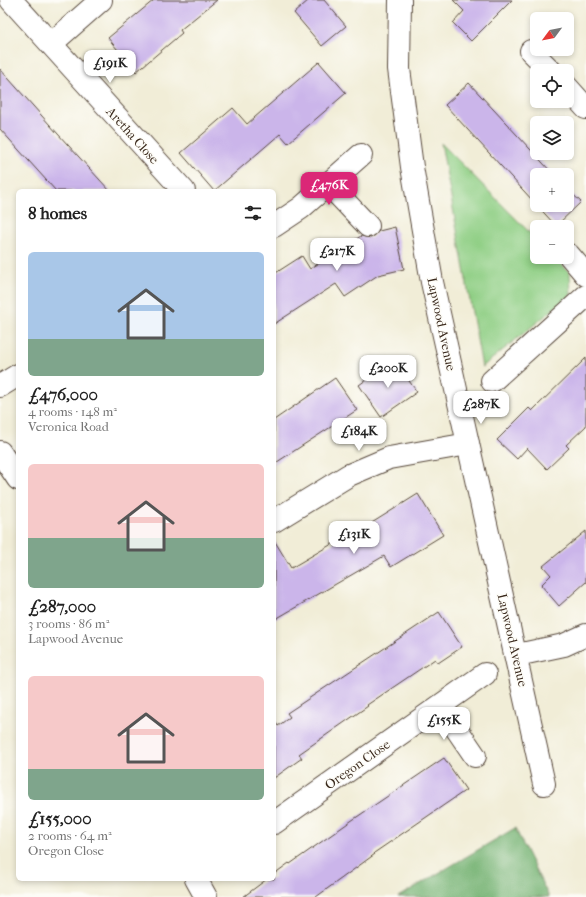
<!DOCTYPE html>
<meta charset="utf-8">
<style>
:root{--surface:#fff;--page:#f6f6f6;--text:#222;--muted:#767676;--accent:#db2777}
body{margin:0;font-family:"IM FELL French Canon",serif;background:var(--page);color:var(--text);height:100vh;display:flex;flex-direction:column;font-size:15px;white-space:nowrap}
*{box-sizing:border-box;margin:0}
p{font-size:13px;color:var(--muted)}
.icon{flex:none;width:22px;height:22px;fill:none;stroke:currentColor;stroke-width:2;stroke-linecap:round;stroke-linejoin:round}
.map{position:relative;flex:1;overflow:hidden}
.side{position:absolute;left:16px;top:189px;width:260px;height:692px;display:flex;flex-direction:column;background:var(--surface);border-radius:6px;box-shadow:0 2px 6px #0003}
.side>*{flex:none}
.needle{width:26px;rotate:238deg}
.fabs{position:absolute;left:530px;top:12px;display:grid;gap:8px}
.fabs a{display:grid;place-items:center;width:44px;height:44px;border-radius:6px;background:var(--surface);box-shadow:0 2px 6px #0003;font-size:20px}
.price{position:absolute;translate:-50% -34px;padding:0 9px;border-radius:8px;background:#fff;color:#222;font-size:13px;line-height:26px;filter:drop-shadow(0 1px 2px #0008)}
.price::after{content:'';position:absolute;left:50%;top:24px;width:12px;height:9px;margin-left:-6px;background:inherit;clip-path:polygon(0 0,100% 0,50% 100%)}
.price.current{background:var(--accent);color:#fff}
ul{padding:0;list-style:none}
li{display:grid;align-content:center;gap:8px;height:212px;padding:0 12px}
li span{display:grid;place-items:center;height:124px;border-radius:6px;color:#555}
li>.icon{margin-inline-start:auto}
span .icon{width:72px;height:72px;fill:#fffc;stroke-width:1}
li b{font-size:17px}
h2{display:flex;justify-content:space-between;align-items:center;height:48px;padding:0 12px;font-size:17px}
.map>svg:first-child{display:block}
.green{fill:#90cf85;stroke:#667c52}
.forest{fill:#74b272;stroke:#586e48}
.building{fill:#cbb5ea}
.lines{fill:none;stroke-linecap:round;stroke-linejoin:round}
.minor-casing{stroke:#56473a;stroke-width:24}
.minor{stroke:#fff;stroke-width:22}
.labels{text-anchor:middle;stroke-width:3;stroke-linejoin:round;paint-order:stroke}
.street-label{font-size:13px;fill:#3b2a1e;stroke:#fdfcf7}
</style>
<div class="map">
<svg width="586" height="897" viewBox="0 0 586 897">
<rect width="100%" height="100%" fill="#fdfcf7"/>
<filter id="ink" filterUnits="userSpaceOnUse"><feTurbulence type="fractalNoise" baseFrequency=".025" numOctaves="2"/><feDisplacementMap in="SourceGraphic" scale="8" xChannelSelector="R" yChannelSelector="G"/><feConvolveMatrix kernelMatrix="1 2 1 2 8 2 1 2 1" color-interpolation-filters="sRGB"/></filter>
<filter id="wash" filterUnits="userSpaceOnUse"><feTurbulence type="fractalNoise" baseFrequency=".012" numOctaves="4" result="noise"/><feDisplacementMap in="SourceGraphic" scale="16" xChannelSelector="R" yChannelSelector="G"/><feGaussianBlur stdDeviation="0.9" result="paint"/><feColorMatrix in="noise" values="0 0 0 0 0 0 0 0 0 0 0 0 0 0 0 0 0 1.4 0 .05"/><feComposite in="paint" operator="in"/></filter>
<g filter="url(#wash)">
<rect width="100%" height="100%" fill="#f1edd7"/>
<path class="green" d="M441,143L537,240V257H554L570,273L571,295L482,367Z"/>
<path class="forest" d="M515,828L549,897H398Z"/>
<g id="blocks">
<g class="building">
<path d="M154,0H217L180,30L182,33L136,72L108,38Z"/>
<path d="M309,0H324L346,26L322,46L294,13Z"/>
<path d="M453,0H512L471,41L453,23L464,11Z"/>
<path d="M319,62L346,93L288,143L280,134L214,191L181,153L233,108L247,124Z"/>
<path d="M0,69L58,134L110,191H56L0,129Z"/>
<path d="M469,83L554,175H537V205H567V189L581,202L556,226L445,105Z"/>
<path d="M395,227L404,269L378,275L345,297L336,284L274,324V274L302,256L310,269L361,236L371,238L379,231Z"/>
<path d="M586,358V426L566,445L569,448L547,469L527,448L517,459L497,440L529,408L532,411Z"/>
<path d="M394,360L417,392L381,417L359,385Z"/>
<path d="M335,378L357,410L274,464V420Z"/>
<path d="M418,494L443,535L391,567L384,556L274,620V540L291,568L349,534L351,536Z"/>
<path d="M586,531V582L559,606L541,585L551,575L543,566Z"/>
<path d="M439,612L462,647L438,663L435,659L367,705L368,706L299,754L302,758L274,778V720L278,726L290,717L287,713Z"/>
<path d="M444,758L466,790L374,853L375,854L316,897H243L267,879H274V874L289,863L290,864L351,821Z"/>
</g>
</g>
</g>
<g filter="url(#ink)">
<use href="#blocks" fill-opacity="0" stroke="#56473a" stroke-width="1"/>
<g class="lines">
<g class="minor-casing">
<g id="minor">
<path d="M11,0L184,191"/>
<path d="M400,0L399,69L412,167L432,282L544,784"/>
<path d="M51,44L101,0"/>
<path d="M531,51L551,71"/>
<path d="M567,87L586,108"/>
<path d="M328,184L368,226"/>
<path d="M274,226L301,208L361,155"/>
<path d="M569,255L586,275"/>
<path d="M492,381L586,296"/>
<path d="M0,386L18,375"/>
<path d="M0,452L18,479"/>
<path d="M274,521L349,475L389,458L468,444"/>
<path d="M517,655L564,645L586,635"/>
<path d="M441,706L475,756"/>
<path d="M274,823L485,674"/>
<path d="M196,879L206,897"/>
</g>
</g>
<use href="#minor" class="minor"/>
</g>
</g>
<g class="labels">
<g class="street-label">
<text transform="translate(133 135) rotate(48)" y="5">Aretha Close</text>
<text transform="translate(442 324) rotate(78)" y="5">Lapwood Avenue</text>
<text transform="translate(513 640) rotate(77)" y="5">Lapwood Avenue</text>
<text transform="translate(357 764) rotate(-35)" y="5">Oregon Close</text>
</g>
</g>
</svg>
<div class="fabs">
<a><svg class="needle" viewBox="-14 -14 28 28"><path d="M0-13l5 13h-10z" fill="#e53935"/><path d="M0 13l5-13h-10z" fill="#767676"/></svg></a>
<a><svg class="icon" aria-label="locate" viewBox="0 0 24 24"><circle cx="12" cy="12" r="6"/><path d="M12 2v4M12 18v4M2 12h4M18 12h4"/></svg></a>
<a><svg class="icon" aria-label="layers" viewBox="0 0 24 24"><path d="M12 4l9 5-9 5-9-5zM3 14l9 5 9-5"/></svg></a>
<a>+</a>
<a>−</a>
</div>
<b class="price" style="left:110px;top:84px">£191K</b>
<b class="price current" style="left:329px;top:206px">£476K</b>
<b class="price" style="left:337px;top:272px">£217K</b>
<b class="price" style="left:388px;top:389px">£200K</b>
<b class="price" style="left:481px;top:425px">£287K</b>
<b class="price" style="left:359px;top:452px">£184K</b>
<b class="price" style="left:354px;top:555px">£131K</b>
<b class="price" style="left:444px;top:741px">£155K</b>
<section class="side">
<h2>8 homes<svg class="icon" aria-label="filters" viewBox="0 0 24 24"><path d="M4 7h16M4 17h16"/><circle cx="9" cy="7" r="2"/><circle cx="15" cy="17" r="2"/></svg></h2>
<ul>
<li><span style="background:linear-gradient(#a9c7e8 70%,#7fa58c 0)"><svg class="icon" aria-label="home" viewBox="0 0 24 24"><path d="M3 11l9-7 9 7M6 9v11h12V9"/></svg></span><div><b>£476,000</b><p>4 rooms · 148 m²</p><p>Veronica Road</p></div></li>
<li><span style="background:linear-gradient(#f6c9c9 60%,#7fa58c 0)"><svg class="icon" aria-label="home" viewBox="0 0 24 24"><path d="M3 11l9-7 9 7M6 9v11h12V9"/></svg></span><div><b>£287,000</b><p>3 rooms · 86 m²</p><p>Lapwood Avenue</p></div></li>
<li><span style="background:linear-gradient(#f6c9c9 75%,#7fa58c 0)"><svg class="icon" aria-label="home" viewBox="0 0 24 24"><path d="M3 11l9-7 9 7M6 9v11h12V9"/></svg></span><div><b>£155,000</b><p>2 rooms · 64 m²</p><p>Oregon Close</p></div></li>
</ul>
</section>
</div>
